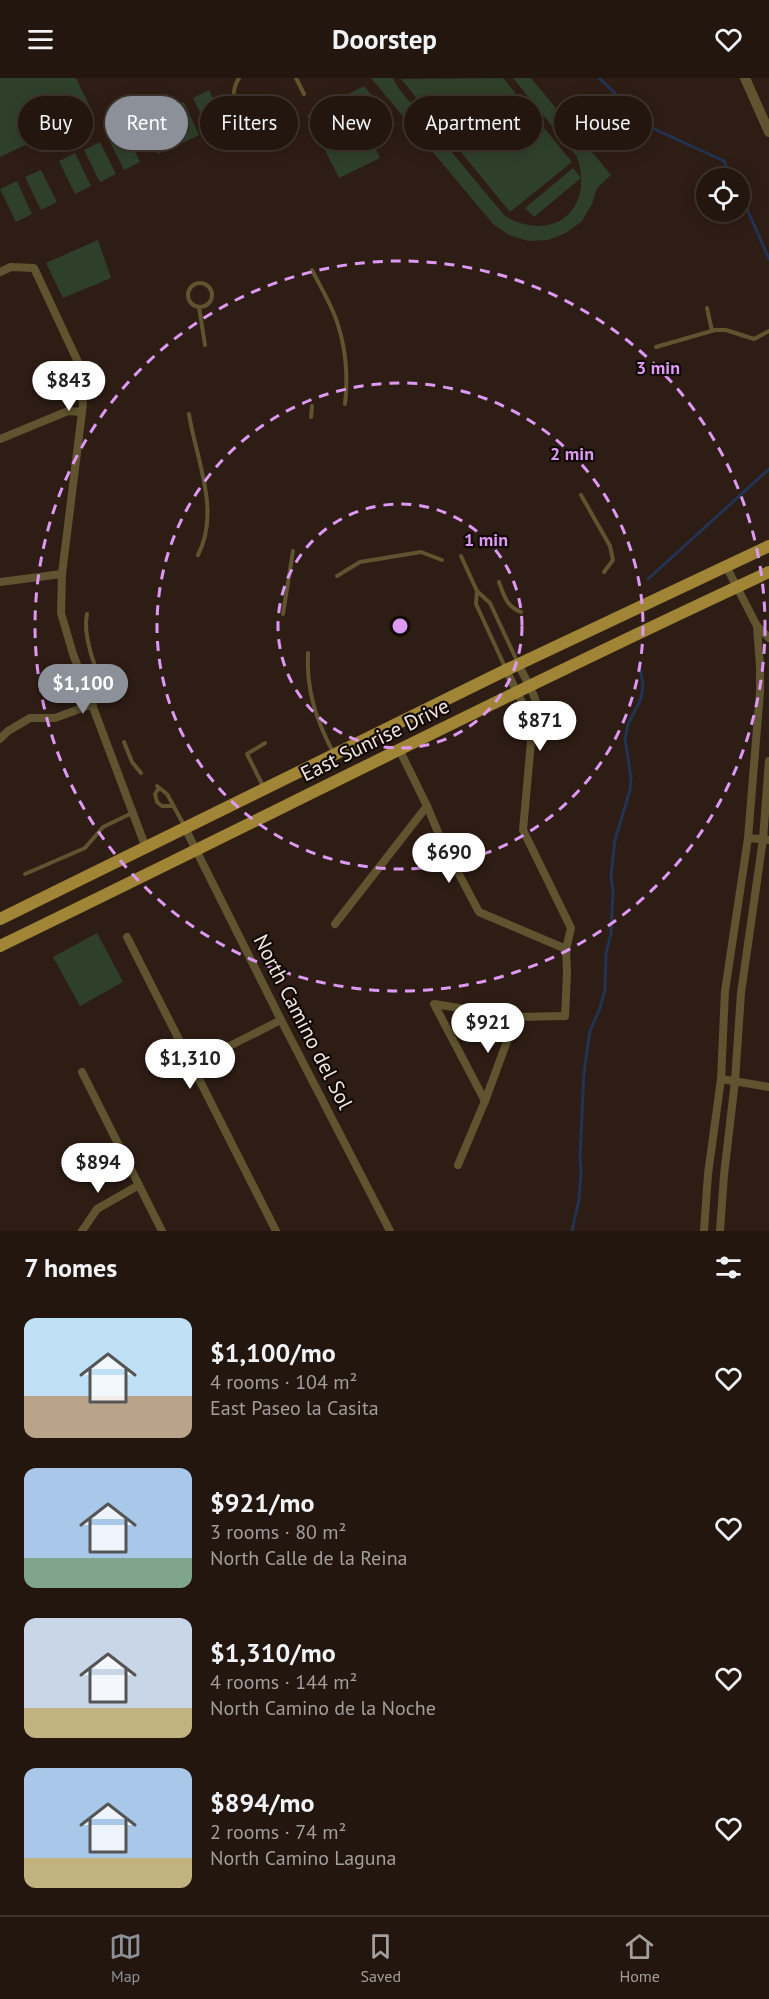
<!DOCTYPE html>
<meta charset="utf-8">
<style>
:root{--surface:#22160f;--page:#2e231d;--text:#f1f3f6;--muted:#a29f9e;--line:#3f352f;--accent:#8c9099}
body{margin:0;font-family:"PT Sans",sans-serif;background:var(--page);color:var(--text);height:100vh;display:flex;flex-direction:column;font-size:22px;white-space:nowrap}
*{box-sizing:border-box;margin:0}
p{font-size:20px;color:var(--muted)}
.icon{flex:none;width:33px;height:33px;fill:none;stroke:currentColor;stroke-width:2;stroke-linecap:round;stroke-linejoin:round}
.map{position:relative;height:1153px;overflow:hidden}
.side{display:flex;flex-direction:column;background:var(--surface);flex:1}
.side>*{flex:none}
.top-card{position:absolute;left:18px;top:18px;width:734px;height:54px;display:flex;gap:12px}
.buttons{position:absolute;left:696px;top:90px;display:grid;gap:12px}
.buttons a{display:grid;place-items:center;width:54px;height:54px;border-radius:50%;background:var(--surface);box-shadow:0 3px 15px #0003,0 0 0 2px var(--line);font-size:30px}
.price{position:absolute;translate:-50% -51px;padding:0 14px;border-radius:21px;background:#fff;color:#222;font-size:20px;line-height:39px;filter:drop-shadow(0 2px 3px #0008)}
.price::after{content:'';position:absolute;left:50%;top:36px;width:18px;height:14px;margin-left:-9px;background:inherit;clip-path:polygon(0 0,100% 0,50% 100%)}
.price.current{background:var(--accent);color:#fff}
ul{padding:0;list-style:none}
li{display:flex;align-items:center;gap:18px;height:150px;padding:0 24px}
li span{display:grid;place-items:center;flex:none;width:168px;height:120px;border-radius:12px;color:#555}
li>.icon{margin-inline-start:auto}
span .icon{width:72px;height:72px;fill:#fffc;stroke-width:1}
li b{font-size:26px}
h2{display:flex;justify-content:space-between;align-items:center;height:72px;padding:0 24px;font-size:26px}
.chip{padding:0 21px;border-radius:27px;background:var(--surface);box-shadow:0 3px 15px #0003,0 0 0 2px var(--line);font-size:21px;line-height:54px}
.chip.current{background:var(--accent);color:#fff}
header{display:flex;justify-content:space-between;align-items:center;height:78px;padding:0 24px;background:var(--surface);font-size:27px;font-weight:700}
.tabs{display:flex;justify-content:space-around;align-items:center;height:84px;border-top:2px solid var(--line);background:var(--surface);font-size:16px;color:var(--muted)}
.tabs a{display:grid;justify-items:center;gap:3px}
.tabs .current{color:var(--accent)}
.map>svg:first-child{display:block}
.green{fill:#2f402a}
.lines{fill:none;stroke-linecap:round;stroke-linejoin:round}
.stream{stroke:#223353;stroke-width:3}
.service{stroke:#605430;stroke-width:4}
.minor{stroke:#605430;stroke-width:8}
.tertiary{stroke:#605430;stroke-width:10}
.primary{stroke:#9f8535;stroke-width:12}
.ring{fill:none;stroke:#dd99f4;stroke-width:3;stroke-dasharray:10 8}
.labels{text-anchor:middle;stroke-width:4.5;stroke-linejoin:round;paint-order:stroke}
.street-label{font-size:21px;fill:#f1e4de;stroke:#110906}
.centre{fill:#dd99f4;stroke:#110906;stroke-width:3}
.ring-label{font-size:18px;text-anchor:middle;font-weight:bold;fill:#dd99f4;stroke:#110906;stroke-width:4.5;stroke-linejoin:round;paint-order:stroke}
</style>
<header><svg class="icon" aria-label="menu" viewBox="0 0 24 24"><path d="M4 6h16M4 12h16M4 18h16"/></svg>Doorstep<svg class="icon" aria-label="heart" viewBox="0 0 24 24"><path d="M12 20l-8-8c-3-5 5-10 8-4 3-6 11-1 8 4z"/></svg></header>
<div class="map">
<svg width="769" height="1153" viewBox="0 0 769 1153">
<rect width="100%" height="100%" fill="#2e1d14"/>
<g class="green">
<path d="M0,0H76L93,35L0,79Z"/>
<path d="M371,0H393L399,11L505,138C553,166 595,131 577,79L513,0H531L611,97L597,110L592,126L582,143L566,155L548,162L528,163L509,157L493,146Z"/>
<path d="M503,0L572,84L510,134L401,1Z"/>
<path d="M364,8L395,46L368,55L380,80L339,100L307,37Z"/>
<path d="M209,12L225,45L209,53L193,20Z"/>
<path d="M184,24L199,57L183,65L167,32Z"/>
<path d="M158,35L174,68L158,76L142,44Z"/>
<path d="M124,52L140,84L124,92L108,60Z"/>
<path d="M100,64L116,96L100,104L84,72Z"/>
<path d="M75,75L91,108L75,116L59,83Z"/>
<path d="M573,90L581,100L534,139L525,130Z"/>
<path d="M41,92L57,124L41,132L25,99Z"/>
<path d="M17,103L32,136L16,144L0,111Z"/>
<path d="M98,162L111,200L63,220L46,185Z"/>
<path d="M97,855L123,904L80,928L53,879Z"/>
</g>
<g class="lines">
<g class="stream">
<path d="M599,0L650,49L724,83L732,100"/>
<path d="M740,115L769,181"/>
<path d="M648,501L769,391"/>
<path d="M572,1153L579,1121L581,1094L580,1079L584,994L590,953L600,930L605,912L606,876L611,855L613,814L611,797L615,762L630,712L631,700L625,661L628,646L641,621L643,607L640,590"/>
</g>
<g class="service">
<path d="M239,0C225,22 242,45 252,65"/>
<path d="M296,0L304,16"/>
<path d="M312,192C321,210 333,229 338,247C346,272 348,300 345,326"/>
<circle cx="200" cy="217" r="12"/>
<path d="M199,229L205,267"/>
<path d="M707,230L712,253"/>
<path d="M656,269L715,252H726L754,261L769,253"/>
<path d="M189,336C196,382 221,432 198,477"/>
<path d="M311,339L312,328"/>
<path d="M581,417L610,468L613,482L604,494"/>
<path d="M461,478L477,513"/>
<path d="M337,498L360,484L421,474L442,482"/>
<path d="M499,504C504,518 507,529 521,534"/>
<path d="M87,536C82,558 96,592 105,613"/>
<path d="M283,536L293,473"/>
<path d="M308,575C306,611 316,642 333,674"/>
<path d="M505,589L476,526L477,513L490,525L518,585"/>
<path d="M124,664L132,684L141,695"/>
<path d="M157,708L167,716L185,749"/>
<path d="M263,708L247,676L265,665"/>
<path d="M159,710L155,716L157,724L162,728H173"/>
<path d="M25,796L85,770L103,749L132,735"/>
</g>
<g class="minor">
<path d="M0,194L11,189L34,190L78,284L83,326L62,496L61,535L73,576L146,770"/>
<path d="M0,361L68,333L82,334"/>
<path d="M726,488L757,548L769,560"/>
<path d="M0,504L62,496"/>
<path d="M506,592L527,634L531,664C547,630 533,616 518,586"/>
<path d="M0,661L8,653L30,640H55L93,626"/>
<path d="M399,671L427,728L443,766L479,834L566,871"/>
<path d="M185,750L281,942L390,1153"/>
<path d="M748,760L769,762"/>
<path d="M335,846L427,728"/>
<path d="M127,859L276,1153"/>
<path d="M192,987L281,942"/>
<path d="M82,994L162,1153"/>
<path d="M721,1001L769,1009"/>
<path d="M485,1023L516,939"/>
<path d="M458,1087L485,1023L434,926L516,939L565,938L567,896L566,871L571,850L523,752L531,664"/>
<path d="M82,1153L97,1131L139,1107"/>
<path d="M704,1153L708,1096L721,1001L725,913L748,760L760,614V589L757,548"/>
<path d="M720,1153L724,1097L735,1003L741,915L763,761L769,683"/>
</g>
<path class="tertiary" d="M745,0L769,54"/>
<g class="primary">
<path d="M0,841L506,592L769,468"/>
<path d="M0,868C256,744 510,614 769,494"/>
</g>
</g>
<g class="ring">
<circle cx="400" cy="548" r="122"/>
<circle cx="400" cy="548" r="243"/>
<circle cx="400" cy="548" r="365"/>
</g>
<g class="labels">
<g class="street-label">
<text transform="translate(375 662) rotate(-26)" y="7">East Sunrise Drive</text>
<text transform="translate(303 944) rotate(63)" y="7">North Camino del Sol</text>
</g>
</g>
<circle cx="400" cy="548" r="9" class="centre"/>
<g class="ring-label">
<text x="658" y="296">3 min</text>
<text x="572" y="382">2 min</text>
<text x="486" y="468">1 min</text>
</g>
</svg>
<div class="buttons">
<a><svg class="icon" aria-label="locate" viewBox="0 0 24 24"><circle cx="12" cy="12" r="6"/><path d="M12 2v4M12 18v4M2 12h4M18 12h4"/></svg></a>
</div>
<b class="price" style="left:69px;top:334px">$843</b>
<b class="price current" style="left:83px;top:637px">$1,100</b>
<b class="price" style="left:540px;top:674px">$871</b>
<b class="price" style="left:449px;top:806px">$690</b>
<b class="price" style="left:488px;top:976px">$921</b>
<b class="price" style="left:190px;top:1012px">$1,310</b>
<b class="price" style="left:98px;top:1116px">$894</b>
<div class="top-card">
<a class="chip">Buy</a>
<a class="chip current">Rent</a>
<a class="chip">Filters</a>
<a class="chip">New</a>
<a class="chip">Apartment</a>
<a class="chip">House</a>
</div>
</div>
<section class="side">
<h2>7 homes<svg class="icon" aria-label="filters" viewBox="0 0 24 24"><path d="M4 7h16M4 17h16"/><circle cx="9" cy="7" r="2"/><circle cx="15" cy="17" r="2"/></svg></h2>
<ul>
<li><span style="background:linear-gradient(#bfe0f5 65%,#b9a48a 0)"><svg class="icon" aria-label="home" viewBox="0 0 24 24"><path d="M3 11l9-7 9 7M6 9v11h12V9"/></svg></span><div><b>$1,100/mo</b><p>4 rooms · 104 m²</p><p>East Paseo la Casita</p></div><svg class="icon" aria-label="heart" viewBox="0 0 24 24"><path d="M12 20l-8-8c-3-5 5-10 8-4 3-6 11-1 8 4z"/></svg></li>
<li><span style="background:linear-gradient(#a9c7e8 75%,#7fa58c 0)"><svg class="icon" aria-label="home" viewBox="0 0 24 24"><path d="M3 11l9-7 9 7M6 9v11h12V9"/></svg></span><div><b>$921/mo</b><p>3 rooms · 80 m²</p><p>North Calle de la Reina</p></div><svg class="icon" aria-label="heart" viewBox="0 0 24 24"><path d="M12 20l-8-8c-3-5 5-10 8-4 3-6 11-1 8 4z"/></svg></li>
<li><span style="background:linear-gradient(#c9d6e8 75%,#c2b280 0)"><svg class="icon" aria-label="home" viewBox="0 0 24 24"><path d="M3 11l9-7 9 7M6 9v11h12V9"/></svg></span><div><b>$1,310/mo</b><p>4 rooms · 144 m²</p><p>North Camino de la Noche</p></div><svg class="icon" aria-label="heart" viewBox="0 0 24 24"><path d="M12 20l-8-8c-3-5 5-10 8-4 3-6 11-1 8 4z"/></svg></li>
<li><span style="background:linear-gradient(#a9c7e8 75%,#c2b280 0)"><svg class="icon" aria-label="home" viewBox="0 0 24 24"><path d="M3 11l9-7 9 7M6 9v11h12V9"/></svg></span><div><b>$894/mo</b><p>2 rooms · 74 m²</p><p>North Camino Laguna</p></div><svg class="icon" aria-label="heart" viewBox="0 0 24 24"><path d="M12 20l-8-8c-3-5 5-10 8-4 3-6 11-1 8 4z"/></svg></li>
</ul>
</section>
<nav class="tabs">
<a class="current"><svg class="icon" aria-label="map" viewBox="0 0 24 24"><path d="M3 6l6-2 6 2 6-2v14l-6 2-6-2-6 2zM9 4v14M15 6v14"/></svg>Map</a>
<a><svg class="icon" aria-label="saved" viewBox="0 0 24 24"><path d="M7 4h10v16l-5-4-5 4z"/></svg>Saved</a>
<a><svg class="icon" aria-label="home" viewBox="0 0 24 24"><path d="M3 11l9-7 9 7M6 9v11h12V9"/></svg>Home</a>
</nav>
